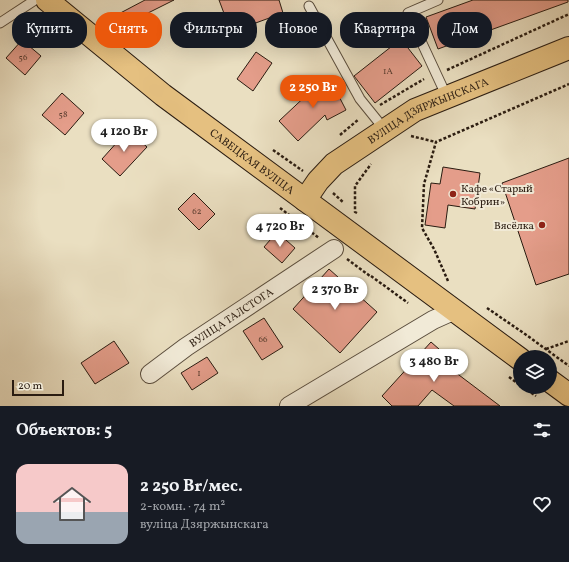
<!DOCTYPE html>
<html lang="ru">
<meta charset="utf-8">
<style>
:root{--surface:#171b24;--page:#20242c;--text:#f1f3f6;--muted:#9ea1a6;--line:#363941;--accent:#ea580c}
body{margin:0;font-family:Vollkorn,serif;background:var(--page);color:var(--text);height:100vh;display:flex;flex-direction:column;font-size:15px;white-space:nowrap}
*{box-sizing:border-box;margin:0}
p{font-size:13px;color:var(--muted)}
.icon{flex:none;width:22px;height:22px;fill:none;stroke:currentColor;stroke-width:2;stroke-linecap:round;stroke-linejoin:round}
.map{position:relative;height:406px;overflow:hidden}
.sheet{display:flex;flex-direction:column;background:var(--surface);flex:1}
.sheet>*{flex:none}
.top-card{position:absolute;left:12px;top:12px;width:545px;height:36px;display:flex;gap:8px}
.tools{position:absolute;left:513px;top:350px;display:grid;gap:8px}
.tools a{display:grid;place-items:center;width:44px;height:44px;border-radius:50%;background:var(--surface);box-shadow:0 4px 16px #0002;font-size:20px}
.scale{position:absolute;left:12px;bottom:10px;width:52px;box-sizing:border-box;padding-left:4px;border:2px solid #2a1c11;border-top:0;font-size:11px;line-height:14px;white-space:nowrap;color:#2a1c11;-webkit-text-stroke:3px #f1ead7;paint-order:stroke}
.price{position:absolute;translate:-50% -34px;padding:0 9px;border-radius:14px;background:#fff;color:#222;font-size:13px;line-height:26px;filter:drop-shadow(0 1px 2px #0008)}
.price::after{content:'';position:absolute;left:50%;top:24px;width:12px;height:9px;margin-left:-6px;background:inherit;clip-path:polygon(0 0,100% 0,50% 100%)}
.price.current{background:var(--accent);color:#fff}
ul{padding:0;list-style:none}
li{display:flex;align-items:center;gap:12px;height:100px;padding:0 16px}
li+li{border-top:1px solid var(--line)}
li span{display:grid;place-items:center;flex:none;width:112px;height:80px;border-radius:12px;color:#555}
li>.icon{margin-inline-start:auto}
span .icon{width:48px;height:48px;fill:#fffc;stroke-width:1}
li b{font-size:17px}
h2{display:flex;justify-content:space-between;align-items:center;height:48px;padding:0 16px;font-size:17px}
.tag{padding:0 14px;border-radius:16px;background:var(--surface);box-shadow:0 4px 16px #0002;font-size:14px;line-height:36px}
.tag.current{background:var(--accent);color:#fff}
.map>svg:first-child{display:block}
.building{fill:#e49d8a;stroke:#2a1c11}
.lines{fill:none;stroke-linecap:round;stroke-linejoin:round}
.lane-casing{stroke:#5a4d3d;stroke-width:11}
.street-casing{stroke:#5a4d3d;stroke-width:20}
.primary-casing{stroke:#2a1c11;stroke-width:24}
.path{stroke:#2a1c11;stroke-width:2.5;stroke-dasharray:3 2;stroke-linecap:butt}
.lane{stroke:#f1ead7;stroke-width:9}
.street{stroke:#f1ead7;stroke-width:18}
.primary{stroke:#e5c080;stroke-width:22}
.poi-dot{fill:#8f2418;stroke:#f1ead7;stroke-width:1.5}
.labels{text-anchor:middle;stroke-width:4;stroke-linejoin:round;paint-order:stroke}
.number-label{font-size:9px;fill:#583c2f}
.street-label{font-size:11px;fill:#2a1c11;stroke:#f1ead7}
.poi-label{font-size:11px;fill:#2a1c11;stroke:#f1ead7;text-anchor:start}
</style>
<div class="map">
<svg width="569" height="406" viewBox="0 0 569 406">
<rect width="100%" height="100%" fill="#eadfc1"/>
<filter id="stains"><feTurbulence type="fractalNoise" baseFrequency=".005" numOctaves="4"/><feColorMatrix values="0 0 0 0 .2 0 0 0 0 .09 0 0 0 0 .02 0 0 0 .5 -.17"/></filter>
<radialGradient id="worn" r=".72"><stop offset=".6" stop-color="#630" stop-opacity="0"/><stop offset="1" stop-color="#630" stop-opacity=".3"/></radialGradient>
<g class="building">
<path d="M145,0H174L114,30L109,19Z"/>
<path d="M219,0H279L283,13L231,32Z"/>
<path d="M473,0H568V2L438,49L426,17Z"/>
<path d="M401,39L422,66L375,103L354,76Z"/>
<path d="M22,40L41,56L25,75L6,58Z"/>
<path d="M256,52L272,63L253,91L237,79Z"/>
<path d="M329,77L346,110L327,120L325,115L298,141L279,121L312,90L310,86Z"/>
<path d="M62,93L84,113L65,135L42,115Z"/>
<path d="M128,130L147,147L120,176L102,159Z"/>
<path d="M569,158V274L536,285L502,183Z"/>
<path d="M443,167L480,173L475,209L448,205L445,228L425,225L431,183L440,184Z"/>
<path d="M194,193L215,214L199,230L178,209Z"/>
<path d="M277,232L295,248L282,263L264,247Z"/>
<path d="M329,269L377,312L340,353L293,309Z"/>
<path d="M264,318L283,347L262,360L243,331Z"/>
<path d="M114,341L129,363L95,384L81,363Z"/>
<path d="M431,342L456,364L451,369L500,406H454L432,390L418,406H392L382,396Z"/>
<path d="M207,357L218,373L192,390L181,373Z"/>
</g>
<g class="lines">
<g class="lane-casing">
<g id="lane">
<path d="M438,0L408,13L447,97"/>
<path d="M309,6L360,99L385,130"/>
<path d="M0,23L35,0"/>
</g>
</g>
<g class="street-casing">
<g id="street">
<path id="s1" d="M150,374L186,347L334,249"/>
<path d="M289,406L433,320L453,311"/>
</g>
</g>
<g class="primary-casing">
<g id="primary">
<path id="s2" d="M47,0L163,95L520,359"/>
<path id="s3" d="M305,200L318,181L334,164L415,110L569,48"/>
<path d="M550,381L569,395"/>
</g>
</g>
<g class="path">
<path d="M447,70L569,14"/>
<path d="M380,105L424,79"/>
<path d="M340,135L359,119"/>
<path d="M411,136L436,142"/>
<path d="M273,150L303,171"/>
<path d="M333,193L344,203"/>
<path d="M280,208L319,238"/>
<path d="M357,213L355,212V186L371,164"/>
<path d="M347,259L370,276"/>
<path d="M371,276L408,303"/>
<path d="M448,281L434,249L422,228L424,184L436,142L569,84"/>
<path d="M487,308L525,334L569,366"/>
<path d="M546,349L569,341"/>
<path d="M509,377L520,385"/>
<path d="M523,387L536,396"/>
</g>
<use href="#lane" class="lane"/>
<use href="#street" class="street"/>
<use href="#primary" class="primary"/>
</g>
<g class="poi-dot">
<circle cx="453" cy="194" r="4"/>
<circle cx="542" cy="225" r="4"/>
</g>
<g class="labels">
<g class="number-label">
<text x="23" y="60">56</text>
<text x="388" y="74">1А</text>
<text x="63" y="117">58</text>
<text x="197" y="214">62</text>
<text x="263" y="342">66</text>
<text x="199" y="376">1</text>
</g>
<g class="street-label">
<text dy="4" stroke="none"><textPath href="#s3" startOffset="155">ВУЛІЦА ДЗЯРЖЫНСКАГА</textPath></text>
<text dy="4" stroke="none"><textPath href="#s2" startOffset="261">САВЕЦКАЯ ВУЛІЦА</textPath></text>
<text dy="4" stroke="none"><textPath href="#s1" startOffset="99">ВУЛІЦА ТАЛСТОГА</textPath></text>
</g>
<g class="poi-label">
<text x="461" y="192">Кафе «Старый<tspan x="461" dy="13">Кобрин»</tspan></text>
<text x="534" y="229" text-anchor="end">Вясёлка</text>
</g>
</g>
<rect width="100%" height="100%" filter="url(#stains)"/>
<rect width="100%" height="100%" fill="url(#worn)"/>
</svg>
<div class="tools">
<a><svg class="icon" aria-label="layers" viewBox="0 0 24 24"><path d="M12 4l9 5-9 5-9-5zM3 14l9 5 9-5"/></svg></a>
</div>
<div class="scale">20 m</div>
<b class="price current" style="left:313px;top:109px">2 250 Br</b>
<b class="price" style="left:124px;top:153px">4 120 Br</b>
<b class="price" style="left:280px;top:248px">4 720 Br</b>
<b class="price" style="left:335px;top:311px">2 370 Br</b>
<b class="price" style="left:434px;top:383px">3 480 Br</b>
<div class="top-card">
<a class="tag">Купить</a>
<a class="tag current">Снять</a>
<a class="tag">Фильтры</a>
<a class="tag">Новое</a>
<a class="tag">Квартира</a>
<a class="tag">Дом</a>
</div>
</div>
<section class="sheet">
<h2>Объектов: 5<svg class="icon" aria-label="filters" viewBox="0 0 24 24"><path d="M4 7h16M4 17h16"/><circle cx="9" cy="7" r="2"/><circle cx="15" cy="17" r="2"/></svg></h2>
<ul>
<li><span style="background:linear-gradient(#f6c9c9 60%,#9aa5b1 0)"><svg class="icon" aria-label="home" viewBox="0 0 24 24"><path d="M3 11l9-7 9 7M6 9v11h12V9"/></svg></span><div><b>2 250 Br/мес.</b><p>2-комн. · 74 m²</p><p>вуліца Дзяржынскага</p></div><svg class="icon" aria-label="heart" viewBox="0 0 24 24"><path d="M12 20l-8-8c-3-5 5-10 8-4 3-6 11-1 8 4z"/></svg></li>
</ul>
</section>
